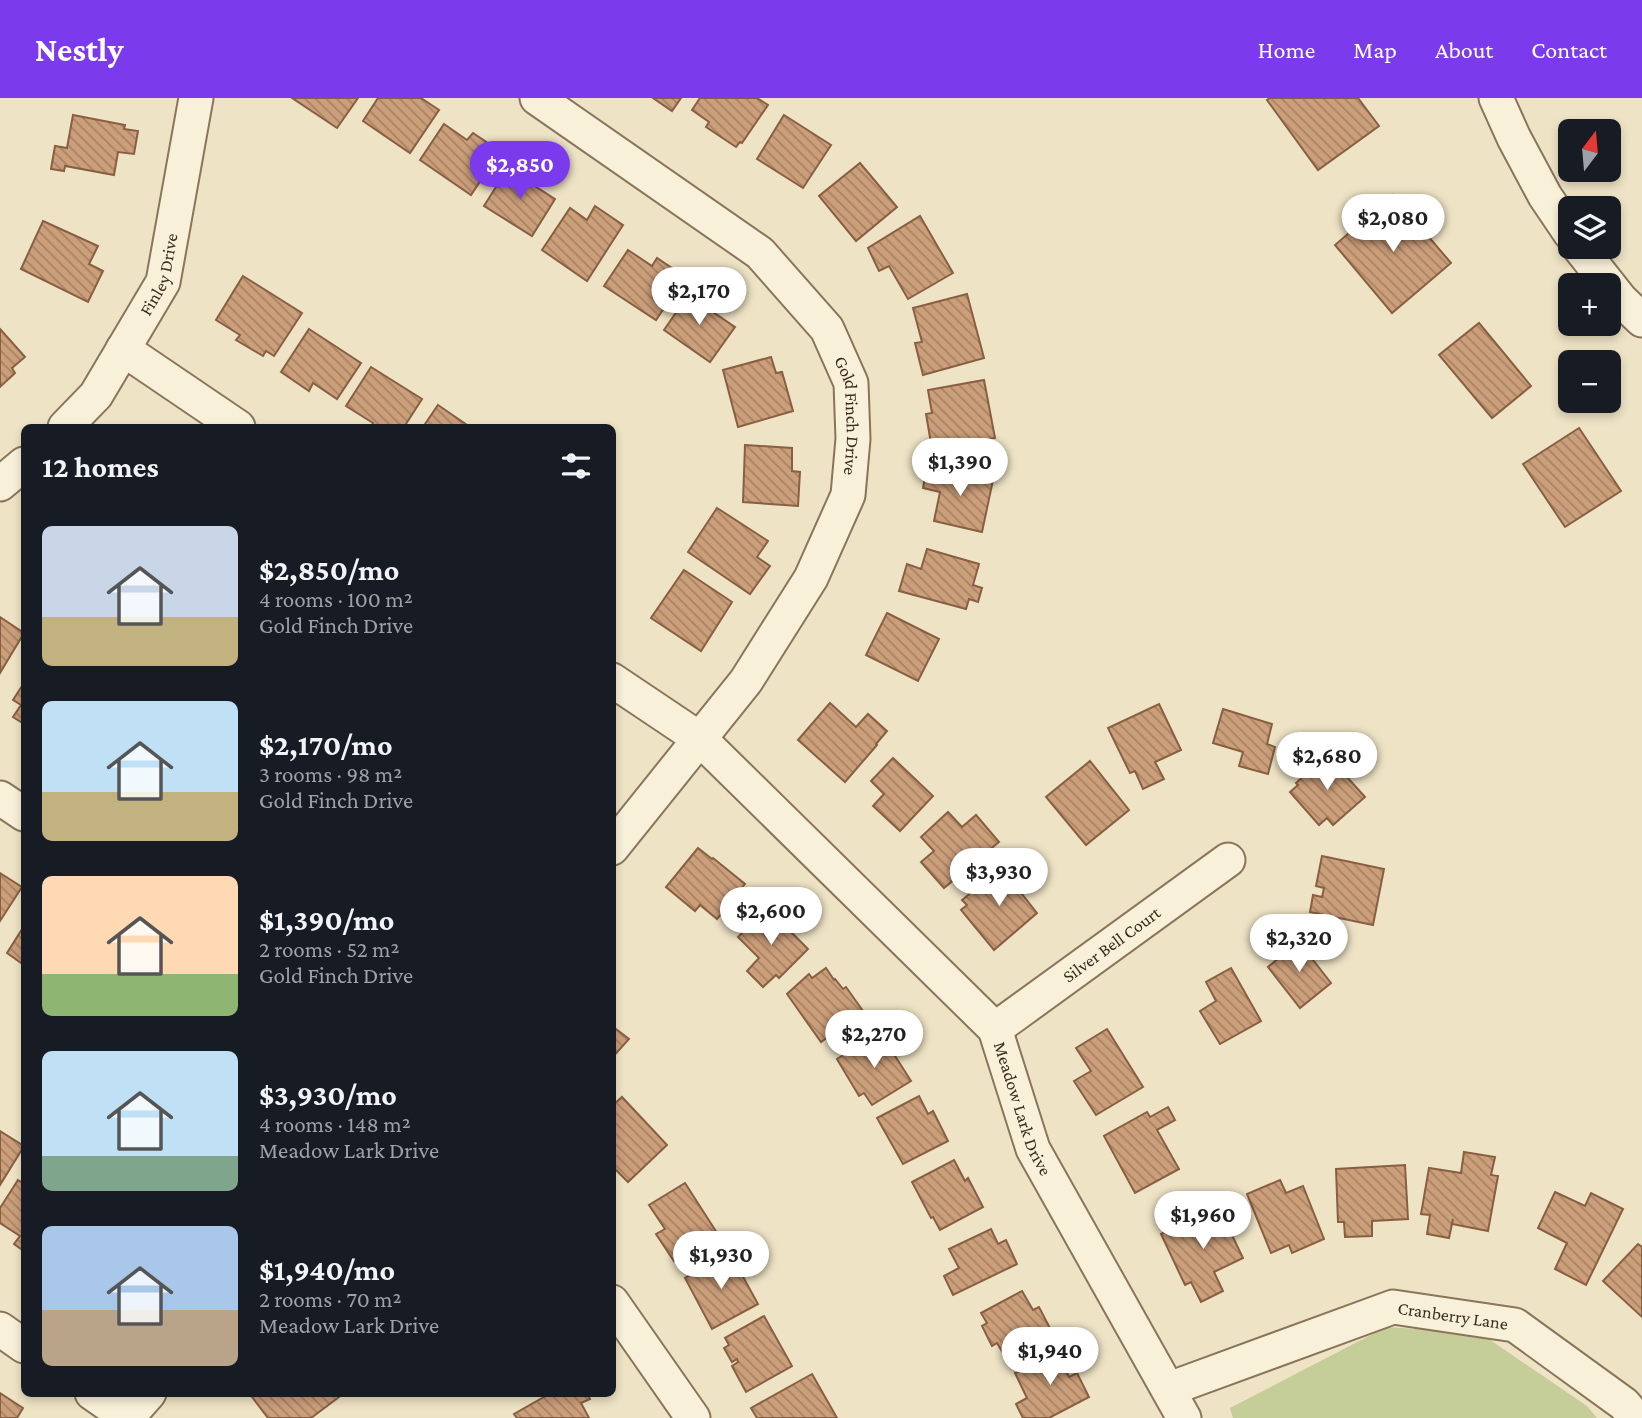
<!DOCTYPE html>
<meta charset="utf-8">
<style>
:root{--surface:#171b24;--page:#242831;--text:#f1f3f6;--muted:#9ea1a6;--accent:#7c3aed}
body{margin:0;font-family:"Crimson Pro",serif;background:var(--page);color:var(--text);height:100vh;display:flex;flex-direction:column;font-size:26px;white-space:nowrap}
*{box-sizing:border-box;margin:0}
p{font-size:23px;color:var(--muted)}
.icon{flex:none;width:38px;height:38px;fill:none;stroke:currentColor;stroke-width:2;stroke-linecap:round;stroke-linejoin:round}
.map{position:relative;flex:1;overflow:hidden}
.drawer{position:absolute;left:21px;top:326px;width:595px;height:973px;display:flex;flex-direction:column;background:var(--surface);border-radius:10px;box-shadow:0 4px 10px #0003}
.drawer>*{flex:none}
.needle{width:46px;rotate:16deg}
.tools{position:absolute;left:1558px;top:21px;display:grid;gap:14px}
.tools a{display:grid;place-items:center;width:63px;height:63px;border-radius:10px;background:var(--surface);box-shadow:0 4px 10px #0003;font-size:35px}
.price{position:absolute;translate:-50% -60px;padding:0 16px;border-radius:24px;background:#fff;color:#222;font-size:23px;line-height:46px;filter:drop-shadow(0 2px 4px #0008)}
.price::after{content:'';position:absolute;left:50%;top:42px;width:21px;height:16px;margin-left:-10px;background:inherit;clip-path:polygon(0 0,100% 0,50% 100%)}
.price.selected{background:var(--accent);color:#fff}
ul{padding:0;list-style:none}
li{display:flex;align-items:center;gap:21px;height:175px;padding:0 21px}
li span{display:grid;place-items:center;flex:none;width:196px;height:140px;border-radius:10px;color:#555}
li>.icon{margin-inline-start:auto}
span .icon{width:84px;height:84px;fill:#fffc;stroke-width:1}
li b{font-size:30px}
h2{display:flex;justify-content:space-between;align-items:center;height:84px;padding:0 21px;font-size:30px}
header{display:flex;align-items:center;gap:42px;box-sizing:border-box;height:98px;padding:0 35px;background:var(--accent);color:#fff}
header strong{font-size:33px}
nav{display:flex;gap:38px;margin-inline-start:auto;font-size:24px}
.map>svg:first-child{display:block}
.park{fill:#c5cd99}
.building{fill:url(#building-back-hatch);stroke:#895f41;stroke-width:2}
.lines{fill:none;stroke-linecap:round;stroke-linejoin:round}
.minor-casing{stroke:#89755b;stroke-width:37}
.minor{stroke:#f9f0d9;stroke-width:33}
.labels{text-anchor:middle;stroke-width:7;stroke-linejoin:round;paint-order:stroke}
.street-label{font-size:18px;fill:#3a2d1f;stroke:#f6edd5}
</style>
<header>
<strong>Nestly</strong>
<nav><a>Home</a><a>Map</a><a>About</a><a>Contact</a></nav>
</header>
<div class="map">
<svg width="1642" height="1320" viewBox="0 0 1642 1320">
<defs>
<pattern id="building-back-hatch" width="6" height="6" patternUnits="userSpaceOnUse" patternTransform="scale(1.75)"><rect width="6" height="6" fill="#cc9f7b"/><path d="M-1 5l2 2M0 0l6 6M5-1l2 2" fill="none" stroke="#a78264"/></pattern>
</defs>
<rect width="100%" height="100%" fill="#eee3c5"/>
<path class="park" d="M1386,1229L1480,1235L1587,1308L1597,1320H1233L1230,1310Z"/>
<g class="building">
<path d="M292,0H358L337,30Z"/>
<path d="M378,0H421L439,12L410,55L363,23Z"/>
<path d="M653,0H681L672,13Z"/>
<path d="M700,0H757L768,7L742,45L740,44L736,49L706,29L709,24L692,12Z"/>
<path d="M1270,0H1358L1379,28L1318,72L1267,2Z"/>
<path d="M73,17L125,27L124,31L138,33L134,56L118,54L114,77L65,68L64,73L51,71L55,48L67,50Z"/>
<path d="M784,17L831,47L803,90L757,61Z"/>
<path d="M444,26L467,42L473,35L500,53L471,97L420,62Z"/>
<path d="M860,65L897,109L856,143L819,98Z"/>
<path d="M510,67L532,81L530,85L555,101L532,138L484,108Z"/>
<path d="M1393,97L1451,165L1392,215L1335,147Z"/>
<path d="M595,108L623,127L587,183L542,152L570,110L587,122Z"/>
<path d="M920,118L953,175L908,201L889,168L879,173L868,150Z"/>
<path d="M43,123L98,148L89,166L103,173L88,204L21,171Z"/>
<path d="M628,152L652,168L657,160L685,179L656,222L604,188Z"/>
<path d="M243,178L302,215L274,258L266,253L263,258L236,242L240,237L216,222Z"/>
<path d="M691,193L713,208L710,212L735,229L710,264L664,232Z"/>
<path d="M967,196L984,260L923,277L915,245L922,244L913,210Z"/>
<path d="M1479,225L1531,288L1492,320L1439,257Z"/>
<path d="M0,231L25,259L12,270L15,275L0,289Z"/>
<path d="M309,231L361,265L337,301L313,285L309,293L281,274Z"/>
<path d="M771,259L776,275L782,274L793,313L738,329L723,272Z"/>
<path d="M371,269L422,301L404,329H371L373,325L346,308Z"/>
<path d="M984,282L995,340L932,351L926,316L932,315L928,292Z"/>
<path d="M438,307L470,329H423Z"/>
<path d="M1579,330L1621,393L1565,429L1523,366Z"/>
<path d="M745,347L792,350V373L800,374L798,408L743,404Z"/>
<path d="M927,369L993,382L982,434L934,423L940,394L923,390Z"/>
<path d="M717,410L768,443L757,459L770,468L750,496L688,454Z"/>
<path d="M927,451L979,466L973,487L982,490L978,504L969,501L966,511L899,493L907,466L921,471Z"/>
<path d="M684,472L732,504L701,553L651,520Z"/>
<path d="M887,515L939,541L918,583L866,557Z"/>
<path d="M0,519L24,535L0,575Z"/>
<path d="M24,585V626L13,619L21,607L13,602Z"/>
<path d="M830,605L856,629L868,616L887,633L876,646L877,647L845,684L798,642Z"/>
<path d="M1159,606L1181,652L1155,664L1164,681L1143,691L1135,673L1130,675L1108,630Z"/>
<path d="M1223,611L1272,626L1267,646L1275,649L1268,676L1239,668L1243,654L1213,645Z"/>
<path d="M1327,657L1365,699L1333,727L1327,720L1319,727L1290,694L1298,687L1296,685Z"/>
<path d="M893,660L933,698L900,733L873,708L884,696L871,683Z"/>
<path d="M1090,663L1129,712L1086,747L1046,699Z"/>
<path d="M948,714L962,729L976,717L999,744L944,790L921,764L934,753L921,739Z"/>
<path d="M698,750L712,761L713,760L745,786L717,821L700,807L695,813L666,789Z"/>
<path d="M1322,758L1384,771L1373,827L1310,814L1313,797L1322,799L1324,790L1316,788Z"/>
<path d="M1011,770L1028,792L1022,796L1037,815L994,852L961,812L967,807L962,802L999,772L1003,777Z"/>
<path d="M0,775L22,789L0,823Z"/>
<path d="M767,810L808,851L779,880L776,877L763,889L747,873L759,860L738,839Z"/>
<path d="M24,828V867L7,855Z"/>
<path d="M1292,840L1297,846L1299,844L1331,885L1300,910L1268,869L1286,854L1281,849Z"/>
<path d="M826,870L834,882L835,881L843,891L846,889L863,913L821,944L787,896L809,876L812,880Z"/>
<path d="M1231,870L1261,923L1220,946L1200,913L1216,903L1206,884Z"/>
<path d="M612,928L629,941L612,960Z"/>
<path d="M1107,931L1143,989L1096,1017L1074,983L1091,973L1076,950Z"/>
<path d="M878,935L886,948L888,947L911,983L872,1007L864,995L859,998L837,961Z"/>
<path d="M919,998L928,1016L933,1013L948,1043L903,1066L877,1020Z"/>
<path d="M622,999L667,1047L628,1084L612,1068V1008Z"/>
<path d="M1168,1009L1175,1022L1157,1032L1179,1071L1135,1095L1104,1038L1147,1014L1150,1019Z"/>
<path d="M0,1033L24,1048L0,1087Z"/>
<path d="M1464,1054L1495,1059L1491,1077L1498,1078L1488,1133L1452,1126L1453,1121L1449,1140L1427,1136L1430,1117L1421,1116L1429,1070L1461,1075Z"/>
<path d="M954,1062L965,1083L968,1080L983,1109L940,1132L933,1119L931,1120L912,1084Z"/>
<path d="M1405,1067L1408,1121L1372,1123V1138L1345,1139L1344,1124H1338L1336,1071Z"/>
<path d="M18,1082L24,1086V1153L14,1146L20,1138L0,1125V1110Z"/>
<path d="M1280,1082L1286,1095L1303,1088L1324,1141L1292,1155L1289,1147L1271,1155L1247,1096Z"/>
<path d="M685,1085L717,1135L674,1163L656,1136L665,1131L649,1107Z"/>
<path d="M1555,1094L1585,1108L1591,1095L1623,1111L1586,1187L1555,1171L1567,1145L1538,1130Z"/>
<path d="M1218,1108L1243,1160L1214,1174L1223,1193L1201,1204L1191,1184L1185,1187L1161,1136Z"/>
<path d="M991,1131L998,1146L1006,1142L1017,1166L953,1197L944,1178L959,1170L949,1151Z"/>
<path d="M1638,1146L1642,1149V1219L1603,1183Z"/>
<path d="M730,1155L758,1206L712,1231L685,1180Z"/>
<path d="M1022,1193L1033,1212L1039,1209L1052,1234L1008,1258L1006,1253L1003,1255L997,1245L992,1248L982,1228L987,1225L981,1215Z"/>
<path d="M764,1218L792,1268L746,1294L732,1268L738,1264L737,1261L732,1264L724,1250L729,1247L725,1240Z"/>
<path d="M1072,1250L1079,1263L1065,1270L1069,1279L1077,1275L1089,1299L1049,1320H1023L1016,1306L1027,1300L1015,1275L1058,1255L1059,1258Z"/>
<path d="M812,1276L837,1320H757L751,1310Z"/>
<path d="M0,1295L23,1310L17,1320H0Z"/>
<path d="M249,1295H336L339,1299L311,1320H268Z"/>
<path d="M551,1295H587L590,1301L581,1305L589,1320H517L514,1316Z"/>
</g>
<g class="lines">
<g class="minor-casing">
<g id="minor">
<path id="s1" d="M537,0L760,155L827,231L851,285L853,341L848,397L811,480L746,583L612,750"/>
<path d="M1496,0L1514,40L1545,98L1570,135"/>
<path d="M1579,149L1621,202L1642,222"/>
<path d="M123,251L238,329"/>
<path id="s2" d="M65,329L96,297L163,184L196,0"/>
<path d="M0,386L24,366"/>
<path id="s3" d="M612,582L700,641L995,931L1033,1051L1184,1320"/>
<path d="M0,700L24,716"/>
<path id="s4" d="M995,931L1228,762"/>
<path d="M612,1204L693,1320"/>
<path d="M0,1231L24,1248"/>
<path id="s5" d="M1169,1291L1393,1209L1515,1227L1624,1306L1636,1320"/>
<path d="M92,1295L128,1320"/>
<path d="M127,1320L149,1295"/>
</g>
</g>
<use href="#minor" class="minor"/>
</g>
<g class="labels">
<g class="street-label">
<text dy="6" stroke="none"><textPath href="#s2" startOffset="182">Finley Drive</textPath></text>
<text dy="6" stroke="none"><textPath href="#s1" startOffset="464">Gold Finch Drive</textPath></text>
<text dy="6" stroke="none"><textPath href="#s4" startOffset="144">Silver Bell Court</textPath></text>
<text dy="6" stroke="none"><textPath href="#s3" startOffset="604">Meadow Lark Drive</textPath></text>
<text dy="6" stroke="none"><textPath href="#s5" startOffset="299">Cranberry Lane</textPath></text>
</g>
</g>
</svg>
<div class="tools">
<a><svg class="needle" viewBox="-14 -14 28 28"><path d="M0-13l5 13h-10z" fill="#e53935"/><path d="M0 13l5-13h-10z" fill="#9ea1a6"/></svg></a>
<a><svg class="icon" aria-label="layers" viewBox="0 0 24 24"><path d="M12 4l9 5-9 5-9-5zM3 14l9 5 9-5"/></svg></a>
<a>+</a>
<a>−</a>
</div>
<b class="price selected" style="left:520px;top:103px">$2,850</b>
<b class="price" style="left:1393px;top:156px">$2,080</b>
<b class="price" style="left:699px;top:229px">$2,170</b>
<b class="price" style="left:960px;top:400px">$1,390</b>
<b class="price" style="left:1327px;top:694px">$2,680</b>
<b class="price" style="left:999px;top:810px">$3,930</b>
<b class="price" style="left:771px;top:849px">$2,600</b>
<b class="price" style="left:1299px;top:876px">$2,320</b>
<b class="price" style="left:874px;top:972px">$2,270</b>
<b class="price" style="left:1203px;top:1153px">$1,960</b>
<b class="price" style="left:721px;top:1193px">$1,930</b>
<b class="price" style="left:1050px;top:1289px">$1,940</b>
<section class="drawer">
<h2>12 homes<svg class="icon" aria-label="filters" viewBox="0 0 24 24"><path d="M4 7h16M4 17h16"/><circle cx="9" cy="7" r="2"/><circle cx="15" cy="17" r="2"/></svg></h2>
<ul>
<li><span style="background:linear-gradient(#c9d6e8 65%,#c2b280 0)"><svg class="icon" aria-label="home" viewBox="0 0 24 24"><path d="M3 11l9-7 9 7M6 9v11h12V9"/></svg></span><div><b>$2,850/mo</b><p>4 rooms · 100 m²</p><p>Gold Finch Drive</p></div></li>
<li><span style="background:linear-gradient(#bfe0f5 65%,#c2b280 0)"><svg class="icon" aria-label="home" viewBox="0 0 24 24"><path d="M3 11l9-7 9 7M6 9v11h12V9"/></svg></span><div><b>$2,170/mo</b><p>3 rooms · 98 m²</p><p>Gold Finch Drive</p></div></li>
<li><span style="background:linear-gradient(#ffd9b3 70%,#8fb573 0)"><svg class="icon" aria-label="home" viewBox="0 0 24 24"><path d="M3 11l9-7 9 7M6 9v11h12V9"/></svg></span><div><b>$1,390/mo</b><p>2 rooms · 52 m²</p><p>Gold Finch Drive</p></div></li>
<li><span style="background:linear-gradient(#bfe0f5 75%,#7fa58c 0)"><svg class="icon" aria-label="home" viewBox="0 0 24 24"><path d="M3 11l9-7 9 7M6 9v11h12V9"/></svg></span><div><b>$3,930/mo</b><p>4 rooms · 148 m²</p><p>Meadow Lark Drive</p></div></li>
<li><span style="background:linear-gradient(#a9c7e8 60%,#b9a48a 0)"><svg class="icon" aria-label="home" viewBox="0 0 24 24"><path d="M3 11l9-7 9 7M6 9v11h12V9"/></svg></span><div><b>$1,940/mo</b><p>2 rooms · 70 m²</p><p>Meadow Lark Drive</p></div></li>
</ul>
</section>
</div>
